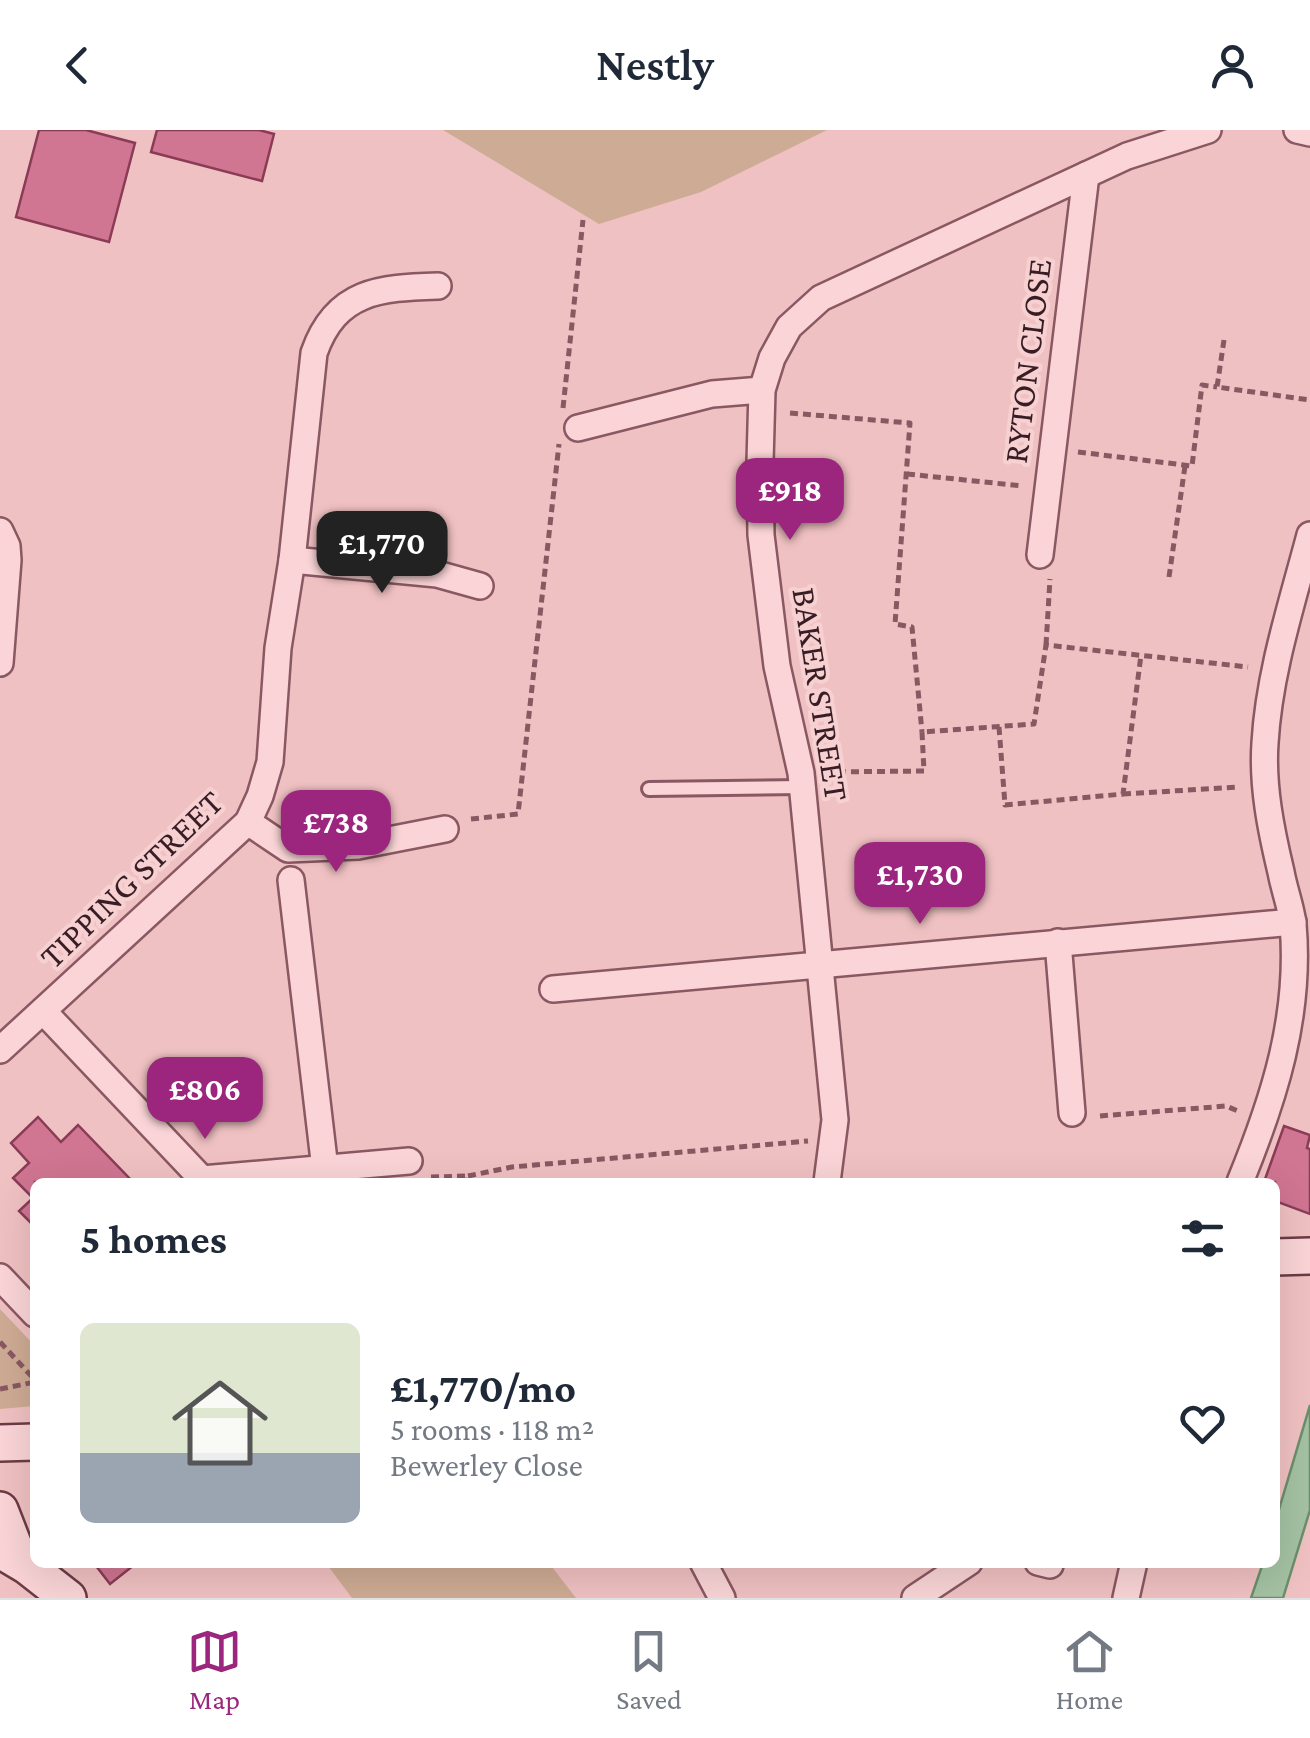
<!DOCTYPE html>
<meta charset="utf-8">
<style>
:root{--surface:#fff;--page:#f2f2f3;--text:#1f2937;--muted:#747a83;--line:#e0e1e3;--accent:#9c257d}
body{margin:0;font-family:"Crimson Pro",serif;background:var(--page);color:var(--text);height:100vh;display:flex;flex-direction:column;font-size:38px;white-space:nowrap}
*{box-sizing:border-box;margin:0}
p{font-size:32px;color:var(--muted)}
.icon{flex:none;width:55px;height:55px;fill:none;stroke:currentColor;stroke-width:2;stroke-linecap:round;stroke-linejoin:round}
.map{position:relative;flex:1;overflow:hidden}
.details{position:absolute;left:30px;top:1048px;width:1250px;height:390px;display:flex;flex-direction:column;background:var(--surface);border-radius:15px;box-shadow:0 10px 40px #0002}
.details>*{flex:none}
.price{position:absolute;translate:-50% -85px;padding:0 22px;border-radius:20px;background:var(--accent);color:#fff;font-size:32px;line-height:65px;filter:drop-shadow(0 2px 5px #0008)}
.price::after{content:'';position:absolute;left:50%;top:60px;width:30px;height:22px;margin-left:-15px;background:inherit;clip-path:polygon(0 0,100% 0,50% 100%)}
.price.selected{background:#222;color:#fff}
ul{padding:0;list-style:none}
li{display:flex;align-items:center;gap:30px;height:250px;padding:0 50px}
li+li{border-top:2px solid var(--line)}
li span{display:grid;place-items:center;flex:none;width:280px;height:200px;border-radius:15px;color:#555}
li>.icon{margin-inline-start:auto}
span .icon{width:120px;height:120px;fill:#fffc;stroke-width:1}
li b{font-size:42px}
h2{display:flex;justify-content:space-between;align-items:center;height:120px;padding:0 50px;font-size:42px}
header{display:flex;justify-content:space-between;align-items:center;height:130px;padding:0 50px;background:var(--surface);font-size:45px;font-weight:600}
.tabs{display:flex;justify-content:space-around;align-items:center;height:140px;border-top:2px solid var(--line);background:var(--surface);font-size:28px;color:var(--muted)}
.tabs a{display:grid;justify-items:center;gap:5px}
.tabs .selected{color:var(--accent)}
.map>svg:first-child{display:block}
.green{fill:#ceab94}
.water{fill:#a5c2a4;stroke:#6a906b;stroke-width:2.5}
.building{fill:#d07592;stroke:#8a3c57;stroke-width:2.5}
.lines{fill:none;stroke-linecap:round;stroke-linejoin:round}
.lane-casing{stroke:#8a5862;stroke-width:18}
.street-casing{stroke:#8a5862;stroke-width:30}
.secondary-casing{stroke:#6c3b46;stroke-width:40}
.path{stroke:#8a5862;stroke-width:5;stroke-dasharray:8 5;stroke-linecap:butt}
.lane{stroke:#fad4d6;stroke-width:12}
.street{stroke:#fad4d6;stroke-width:25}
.secondary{stroke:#fad4d6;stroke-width:35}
.labels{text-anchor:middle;stroke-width:8;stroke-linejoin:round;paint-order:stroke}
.street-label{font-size:35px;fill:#391d24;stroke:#f7d1d2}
</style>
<header><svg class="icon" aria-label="back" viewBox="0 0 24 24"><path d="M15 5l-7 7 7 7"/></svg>Nestly<svg class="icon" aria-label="person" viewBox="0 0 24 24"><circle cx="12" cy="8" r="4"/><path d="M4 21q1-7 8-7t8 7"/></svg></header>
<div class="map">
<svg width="1310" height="1468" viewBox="0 0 1310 1468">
<rect width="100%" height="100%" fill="#f0c1c2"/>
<g class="green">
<path d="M443,0H827L701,62L599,94Z"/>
<path d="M0,1179L35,1216V1276L0,1279Z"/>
<path d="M332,1433H549L576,1468H352L328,1436Z"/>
</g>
<path class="water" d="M1310,1275V1380L1283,1468H1251L1263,1433L1275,1432V1393Z"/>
<g class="building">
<path d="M39,0H86L135,13L109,112L16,87Z"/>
<path d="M157,0H259L274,4L262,51L151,22Z"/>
<path d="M38,987L61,1012L78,995L133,1052H35V1097L19,1081L33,1068L13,1048L29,1033L11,1013Z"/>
<path d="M1284,996L1310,1005L1307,1018L1310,1019V1084L1275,1071V1052H1264Z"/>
<path d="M93,1432H133L134,1435L110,1454Z"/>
</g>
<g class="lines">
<g class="lane-casing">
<path id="lane" d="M649,659L802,657"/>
</g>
<g class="street-casing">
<g id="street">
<path d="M1297,0L1310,3"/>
<path d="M578,298L712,264L762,260"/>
<path d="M0,401L7,416L8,430L0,533"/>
<path d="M1040,425L1086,45"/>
<path d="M292,430L437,444L480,456"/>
<path d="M248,692L288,719L358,716L445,699"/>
<path d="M291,750L325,1039"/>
<path d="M1058,812L1072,983"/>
<path d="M553,859L1293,792"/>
<path d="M43,881L202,1049L409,1031"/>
<path d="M0,920L248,692L260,666L270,632L278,518L292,430L314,223C336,160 380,158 438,156"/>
<path d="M827,1052L835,990L801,643L777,536L761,405L760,332L762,260L772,228L789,197L821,168L1127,26L1208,0"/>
<path d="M1240,1052C1274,969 1301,886 1293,794C1291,777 1284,759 1281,742C1271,700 1262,656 1265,613C1269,543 1292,473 1310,405"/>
<path d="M0,1147L35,1184"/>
<path d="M703,1432L722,1468"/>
<path d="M1038,1432L1050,1435"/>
<path d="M915,1468L969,1432"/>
<path d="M1126,1468L1134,1432"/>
</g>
</g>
<g class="secondary-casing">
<g id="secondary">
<path d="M1275,1127L1310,1126"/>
<path d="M0,1313L35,1312"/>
<path d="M0,1380L14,1416L26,1435"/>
<path d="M0,1420L27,1436L68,1468"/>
</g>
</g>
<g class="path">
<path d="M1224,210L1217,257L1310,270"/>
<path d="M563,278L583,90"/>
<path d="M790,283L910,293L895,494L912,497L922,602"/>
<path d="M1078,322L1192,336L1202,255L1217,257"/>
<path d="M907,344L1023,356"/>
<path d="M1169,447L1185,336"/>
<path d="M1046,515L1050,449"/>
<path d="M999,597L1005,675L1123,664L1141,525"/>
<path d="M825,642L924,641L922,602L1034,594L1046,515L1248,537"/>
<path d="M1123,664L1239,657"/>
<path d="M471,689L518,684L559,314"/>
<path d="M1100,986L1226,976L1238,981"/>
<path d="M468,1046L512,1037L808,1011"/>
<path d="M431,1047L468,1046L467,1052"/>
<path d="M0,1212L35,1250"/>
<path d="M0,1259L35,1252"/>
</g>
<use href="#lane" class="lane"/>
<use href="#street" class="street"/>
<use href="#secondary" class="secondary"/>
</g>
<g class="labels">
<g class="street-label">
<text transform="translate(1027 231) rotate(-83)" y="12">RYTON CLOSE</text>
<text transform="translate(821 564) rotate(81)" y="12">BAKER STREET</text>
<text transform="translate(131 749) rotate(-44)" y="12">TIPPING STREET</text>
</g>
</g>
</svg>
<b class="price" style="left:790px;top:413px">£918</b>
<b class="price selected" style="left:382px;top:466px">£1,770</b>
<b class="price" style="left:336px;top:745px">£738</b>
<b class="price" style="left:920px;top:797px">£1,730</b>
<b class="price" style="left:205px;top:1012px">£806</b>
<section class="details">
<h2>5 homes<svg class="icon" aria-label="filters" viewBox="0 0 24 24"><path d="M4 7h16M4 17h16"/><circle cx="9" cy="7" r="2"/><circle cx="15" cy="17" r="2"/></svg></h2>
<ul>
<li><span style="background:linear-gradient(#dfe7d0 65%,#9aa5b1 0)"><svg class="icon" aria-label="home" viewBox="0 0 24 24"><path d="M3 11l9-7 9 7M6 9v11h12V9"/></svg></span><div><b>£1,770/mo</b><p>5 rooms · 118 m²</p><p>Bewerley Close</p></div><svg class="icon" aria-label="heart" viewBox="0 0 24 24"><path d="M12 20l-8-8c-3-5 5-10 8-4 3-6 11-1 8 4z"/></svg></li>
</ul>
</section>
</div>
<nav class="tabs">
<a class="selected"><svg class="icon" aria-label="map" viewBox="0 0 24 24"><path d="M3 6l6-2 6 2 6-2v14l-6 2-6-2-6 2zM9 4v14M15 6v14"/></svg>Map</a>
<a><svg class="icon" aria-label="saved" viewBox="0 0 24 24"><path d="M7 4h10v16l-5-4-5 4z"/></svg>Saved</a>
<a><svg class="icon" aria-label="home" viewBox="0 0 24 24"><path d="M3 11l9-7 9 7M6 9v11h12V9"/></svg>Home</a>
</nav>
